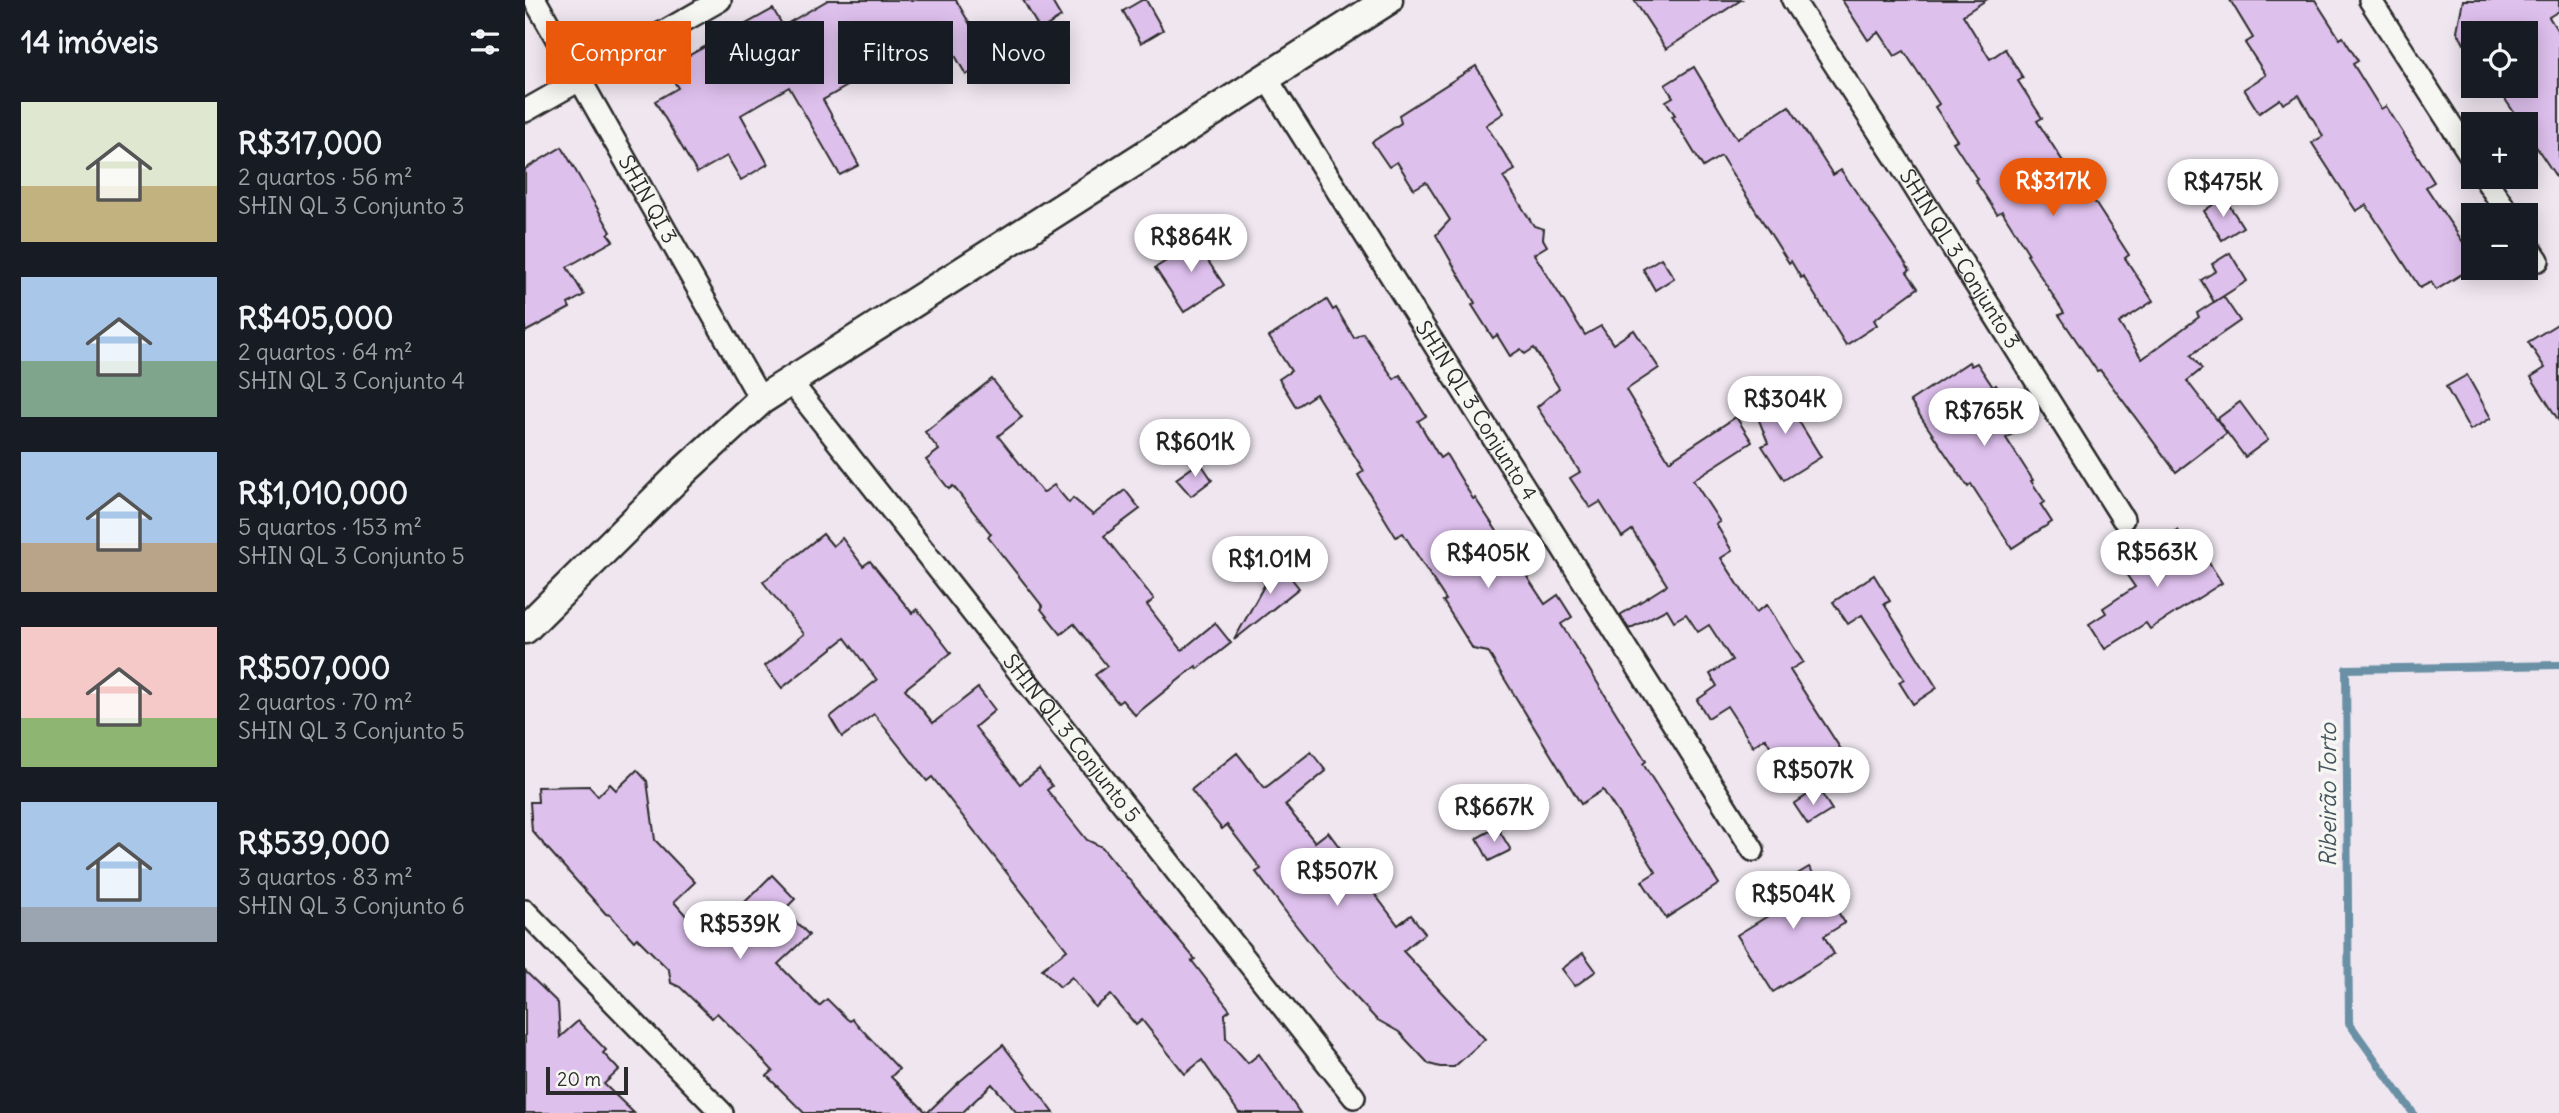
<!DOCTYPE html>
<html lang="pt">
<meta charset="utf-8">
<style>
:root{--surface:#171b24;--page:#20242c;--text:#f1f3f6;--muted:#9ea1a6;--accent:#ea580c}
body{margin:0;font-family:Delius,sans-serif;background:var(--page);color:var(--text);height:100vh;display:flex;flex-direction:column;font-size:26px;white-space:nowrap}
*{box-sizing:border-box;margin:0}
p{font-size:23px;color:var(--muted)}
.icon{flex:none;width:38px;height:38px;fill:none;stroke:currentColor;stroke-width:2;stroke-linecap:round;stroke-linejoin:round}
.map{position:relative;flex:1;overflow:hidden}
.side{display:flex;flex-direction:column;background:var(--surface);width:525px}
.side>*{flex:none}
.hud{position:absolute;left:21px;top:21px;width:665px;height:63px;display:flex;gap:14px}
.buttons{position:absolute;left:1936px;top:21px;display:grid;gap:14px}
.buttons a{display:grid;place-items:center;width:77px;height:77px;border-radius:0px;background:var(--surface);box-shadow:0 4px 18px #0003;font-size:35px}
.scale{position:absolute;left:21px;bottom:18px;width:82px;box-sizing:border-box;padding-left:7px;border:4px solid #2b2b2b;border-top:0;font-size:19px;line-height:24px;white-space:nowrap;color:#2b2b2b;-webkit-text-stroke:5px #f6f6f2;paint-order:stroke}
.price{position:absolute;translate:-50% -60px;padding:0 16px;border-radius:24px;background:#fff;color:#222;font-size:23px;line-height:46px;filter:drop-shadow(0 2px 4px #0008)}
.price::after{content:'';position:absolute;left:50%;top:42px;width:21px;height:16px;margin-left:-10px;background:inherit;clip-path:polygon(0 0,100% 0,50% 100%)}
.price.selected{background:var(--accent);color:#fff}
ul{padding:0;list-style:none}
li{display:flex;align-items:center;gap:21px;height:175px;padding:0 21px}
li span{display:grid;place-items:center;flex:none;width:196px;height:140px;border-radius:0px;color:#555}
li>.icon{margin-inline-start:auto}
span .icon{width:84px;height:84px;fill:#fffc;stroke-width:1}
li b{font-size:30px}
h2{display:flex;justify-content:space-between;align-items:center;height:84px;padding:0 21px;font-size:30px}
.tag{padding:0 24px;border-radius:0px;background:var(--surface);box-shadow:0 4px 18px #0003;font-size:24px;line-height:63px}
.tag.selected{background:var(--accent);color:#fff}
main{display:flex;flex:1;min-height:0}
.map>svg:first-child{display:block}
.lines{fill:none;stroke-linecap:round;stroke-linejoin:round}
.stream{stroke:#6b90a5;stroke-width:8}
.building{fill:#dec0ed;stroke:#2b2b2b;stroke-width:2}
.minor-casing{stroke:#2b2b2b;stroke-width:26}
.tertiary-casing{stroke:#2b2b2b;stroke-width:33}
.minor{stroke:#f6f6f2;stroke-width:21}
.tertiary{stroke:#f6f6f2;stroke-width:28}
.labels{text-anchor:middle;stroke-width:7;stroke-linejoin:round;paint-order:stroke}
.street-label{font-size:21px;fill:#2b2b2b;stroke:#f6f6f2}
.water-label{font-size:23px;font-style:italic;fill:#46555e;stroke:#f6f6f2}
</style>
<main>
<section class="side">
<h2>14 imóveis<svg class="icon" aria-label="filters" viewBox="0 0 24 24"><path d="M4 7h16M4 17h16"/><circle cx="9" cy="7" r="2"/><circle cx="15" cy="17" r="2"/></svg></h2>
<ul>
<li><span style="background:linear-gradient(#dfe7d0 60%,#c2b280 0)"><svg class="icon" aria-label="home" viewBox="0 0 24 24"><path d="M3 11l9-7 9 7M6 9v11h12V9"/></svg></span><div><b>R$317,000</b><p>2 quartos · 56 m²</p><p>SHIN QL 3 Conjunto 3</p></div></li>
<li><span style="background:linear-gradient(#a9c7e8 60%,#7fa58c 0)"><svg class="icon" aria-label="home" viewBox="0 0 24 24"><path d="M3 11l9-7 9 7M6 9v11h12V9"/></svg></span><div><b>R$405,000</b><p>2 quartos · 64 m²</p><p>SHIN QL 3 Conjunto 4</p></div></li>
<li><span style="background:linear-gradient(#a9c7e8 65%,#b9a48a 0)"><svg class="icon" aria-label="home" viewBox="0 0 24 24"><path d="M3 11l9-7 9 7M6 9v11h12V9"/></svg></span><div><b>R$1,010,000</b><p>5 quartos · 153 m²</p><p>SHIN QL 3 Conjunto 5</p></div></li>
<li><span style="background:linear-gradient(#f6c9c9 65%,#8fb573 0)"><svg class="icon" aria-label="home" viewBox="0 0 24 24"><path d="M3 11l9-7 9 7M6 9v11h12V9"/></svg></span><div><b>R$507,000</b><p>2 quartos · 70 m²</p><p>SHIN QL 3 Conjunto 5</p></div></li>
<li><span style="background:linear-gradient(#a9c7e8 75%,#9aa5b1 0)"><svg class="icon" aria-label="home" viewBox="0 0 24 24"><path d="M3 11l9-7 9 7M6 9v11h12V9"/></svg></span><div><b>R$539,000</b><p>3 quartos · 83 m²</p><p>SHIN QL 3 Conjunto 6</p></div></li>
</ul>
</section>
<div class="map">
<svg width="2034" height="1113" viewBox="0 0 2034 1113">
<rect width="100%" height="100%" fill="#efe6f0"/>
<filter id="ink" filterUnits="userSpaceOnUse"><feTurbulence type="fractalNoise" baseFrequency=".0143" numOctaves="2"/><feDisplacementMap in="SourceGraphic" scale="14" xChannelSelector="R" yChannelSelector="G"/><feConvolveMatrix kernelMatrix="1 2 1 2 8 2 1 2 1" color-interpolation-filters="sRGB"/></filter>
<g filter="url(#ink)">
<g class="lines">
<path class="stream" d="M1888,1113L1824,1023L1821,669L2034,665"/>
</g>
<g class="building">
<path d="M303,0H431L466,61L441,75L414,27L358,60L361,64L298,100L334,165L315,175L264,87L216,115L243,164L216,180L202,156L172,173L130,101L153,88L141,68L248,9L258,26Z"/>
<path d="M498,0H526L536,17L515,30Z"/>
<path d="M617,0H621L638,30L616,43L598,11Z"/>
<path d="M1109,0H1216L1141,49Z"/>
<path d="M1317,0H1461L1438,15L1465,59L1480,49L1498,78L1493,81L1517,118L1512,121L1559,194L1565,199L1567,198L1604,255L1600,258L1628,301L1594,323L1617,359L1674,317L1672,313L1698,296L1715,321L1666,355L1677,369L1662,381L1702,433L1651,472L1575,370L1572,371L1534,315L1539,313L1502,255L1504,254L1477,211L1472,214L1450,180L1452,179L1428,142L1432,140L1410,107L1414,104L1379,51L1370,56L1354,32L1343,40Z"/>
<path d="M1705,0H1790L1815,39L1818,37L1833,61L1828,64L1856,109L1861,106L1909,182L1901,187L1948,257V267L1911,290L1906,282L1895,288L1841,205L1831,211L1787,143L1798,136L1774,95L1758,104L1755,99L1734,113L1719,89L1741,75L1720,43L1728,38Z"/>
<path d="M1938,0H2034V11L2024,17L2034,33V181L2000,130V124H1997L1971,86H2000V33H1948V37L1939,43L1932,31Z"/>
<path d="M951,66L979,113L961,125L990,170L978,177L1009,226L1019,229L1018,239L1022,246L1009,254L1060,335L1076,326L1088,344L1109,330L1134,368L1101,390L1144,461L1211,417L1227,442L1168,480L1195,522L1191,524L1207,551L1196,558L1231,612L1242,605L1278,662L1265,670L1317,751L1275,777L1261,753L1253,758L1240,738L1228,746L1202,706L1183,718L1172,700L1192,686L1185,674L1207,660L1184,625L1173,632L1161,614L1149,621L1142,609L1104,629L1095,615L1142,585L1107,530L1097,537L1075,502L1065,508L1045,478L1055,472L1012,407L1034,388L1009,348L1000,354L996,349L985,356L972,335L968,338L947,305L950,303L911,235L925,220L901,182L889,189L872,162L864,167L847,142L876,123L874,115Z"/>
<path d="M1169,67L1212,139L1264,106L1308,175L1316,170L1385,270L1382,272L1393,288L1349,320L1352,325L1321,345L1278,276L1276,278L1266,261L1264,263L1196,156L1178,167L1147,116L1150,115L1141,101L1148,97L1140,85Z"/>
<path d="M37,147L86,232L83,234L88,241L42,267L59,295L43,304L45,308L0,332V169Z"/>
<path d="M1699,197L1718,227L1697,240L1679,211Z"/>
<path d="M682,235L694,253L683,261L699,285L659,312L630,268Z"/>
<path d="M1705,253L1722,281L1689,302L1676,280L1691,271L1687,264Z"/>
<path d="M1136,258L1149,278L1130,290L1118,269Z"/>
<path d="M802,300L808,310L811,308L829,338L838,333L869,379L875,375L901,416L893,421L915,458L921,454L948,499L950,498L1020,604L1033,595L1047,617L1036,624L1121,761L1118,764L1194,884L1141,918L1117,881L1131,872L1078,790L1056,804L963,652L948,649L918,601L921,600L878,533L871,537L833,475L839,471L791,394L771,407L754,379L766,371L744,337Z"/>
<path d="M2034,323V421L2006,377L2020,368L2003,342Z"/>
<path d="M1444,362L1446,366L1452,363L1468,387L1471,385L1485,407L1489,404L1503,424L1481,438L1508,480L1506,481L1520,502L1516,505L1527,522L1487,548L1446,484L1443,487L1385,401Z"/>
<path d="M1942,375L1966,418L1945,430L1921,387Z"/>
<path d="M467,379L497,417L473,436L518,493L529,485L544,503L548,498L568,515L600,490L615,509L579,536L629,599L622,605L657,650L690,623L706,643L673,669L671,666L610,715L597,700L593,703L570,675L582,666L549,624L536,634L516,609L518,607L463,537L466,534L428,486L424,489L401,460L414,450L400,432Z"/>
<path d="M1254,389L1296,457L1259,480L1237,446L1243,443L1228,405Z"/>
<path d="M1715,402L1743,440L1720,457L1692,419Z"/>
<path d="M675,462L687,480L666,496L651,479Z"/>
<path d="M1652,530L1663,548L1669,545L1671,548L1673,546L1697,583L1625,629L1621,623L1580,649L1564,624L1581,613L1578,608L1610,587L1601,574L1613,567L1607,559Z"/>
<path d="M298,534L308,546L317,538L338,566L345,561L387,613L392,609L426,653L380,689L408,723L453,688L470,710L450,727L495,784L514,769L527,786L522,790L562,840L577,847L670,959L667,961L705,1010L700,1014L701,1038L723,1063L734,1054L775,1113H714L677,1060L660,1074L617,1020L611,1025L586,995L570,1007L547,977L535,987L517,969L542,950L407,777L402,781L349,714L317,737L305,717L352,680L320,638L257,688L240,666L279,634L238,582Z"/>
<path d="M755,564L774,588L709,640L740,584L735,577Z"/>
<path d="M1349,575L1365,601L1359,604L1412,688L1388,704L1374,682L1379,679L1337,615L1323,624L1308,602Z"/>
<path d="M786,752L801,771L760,805L790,842L803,832L873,925L886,915L900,933L878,951L960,1039L929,1067H915L904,1064L874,1032L851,1019L813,978L766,919L731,872L736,869L702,825L697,829L666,790L712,753L740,788Z"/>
<path d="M112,770L122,781L130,840L170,882L149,902L179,936L188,927L191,931L247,875L270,899L259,910L284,935L253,964L294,1006L302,999L322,1019L325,1021L327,1019L374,1069L366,1077L402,1113L434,1082L478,1045L529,1113H492L467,1084L437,1113H279L242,1076L248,1071L228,1049L192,1013L187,1018L155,987L146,983L144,970L112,938L109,941L85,915L81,914L7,831L5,802H13L12,787L64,786L73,796L85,784L91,790Z"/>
<path d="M1293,788L1307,810L1283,825L1269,804Z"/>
<path d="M972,827L986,850L964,861L952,838Z"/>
<path d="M1284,867L1320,923L1299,936L1309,954L1248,992L1212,935L1246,914L1245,912L1251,908L1241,893Z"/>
<path d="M1058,953L1071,971L1050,986L1037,969Z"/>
<path d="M0,971L33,1003L35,1037L53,1021L81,1050L78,1053L94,1070L79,1084L109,1113H0Z"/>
</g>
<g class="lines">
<g class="minor-casing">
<g id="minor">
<path id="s1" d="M10,0L236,400"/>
<path id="s2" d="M1268,0L1382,175L1598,519"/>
<path d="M1845,0L1948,159"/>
<path id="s3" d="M742,79L1228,850"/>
<path d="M0,111L195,0"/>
<path d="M1959,177L1984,215"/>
<path d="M2000,241L2013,260"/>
<path id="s4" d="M265,381L829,1097"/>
<path d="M0,911L197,1113"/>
</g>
</g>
<g class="tertiary-casing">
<path id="tertiary" d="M0,629L159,471L236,400L863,0"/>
</g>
<use href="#minor" class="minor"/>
<use href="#tertiary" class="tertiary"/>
</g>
</g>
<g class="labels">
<g class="street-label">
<text dy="7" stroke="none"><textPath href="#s1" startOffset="229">SHIN QI 3</textPath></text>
<text dy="7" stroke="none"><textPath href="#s2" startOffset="308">SHIN QL 3 Conjunto 3</textPath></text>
<text dy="7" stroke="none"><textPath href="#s3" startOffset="392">SHIN QL 3 Conjunto 4</textPath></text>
<text dy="7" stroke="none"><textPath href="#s4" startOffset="455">SHIN QL 3 Conjunto 5</textPath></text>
</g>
<g class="water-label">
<text transform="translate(1803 795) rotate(-90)" y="8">Ribeirão Torto</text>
</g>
</g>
</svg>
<div class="buttons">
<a><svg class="icon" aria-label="locate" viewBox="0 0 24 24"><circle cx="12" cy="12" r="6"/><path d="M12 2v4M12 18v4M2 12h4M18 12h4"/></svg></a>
<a>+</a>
<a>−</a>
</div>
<div class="scale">20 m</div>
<b class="price selected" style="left:1528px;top:218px">R$317K</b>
<b class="price" style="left:1698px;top:219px">R$475K</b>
<b class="price" style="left:666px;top:274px">R$864K</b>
<b class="price" style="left:1260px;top:436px">R$304K</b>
<b class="price" style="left:1459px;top:448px">R$765K</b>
<b class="price" style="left:670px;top:479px">R$601K</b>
<b class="price" style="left:1632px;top:589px">R$563K</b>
<b class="price" style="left:963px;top:590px">R$405K</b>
<b class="price" style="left:745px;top:596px">R$1.01M</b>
<b class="price" style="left:1288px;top:807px">R$507K</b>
<b class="price" style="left:969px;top:844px">R$667K</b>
<b class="price" style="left:812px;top:908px">R$507K</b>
<b class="price" style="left:1268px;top:931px">R$504K</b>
<b class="price" style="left:215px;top:961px">R$539K</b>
<div class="hud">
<a class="tag selected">Comprar</a>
<a class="tag">Alugar</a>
<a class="tag">Filtros</a>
<a class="tag">Novo</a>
</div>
</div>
</main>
